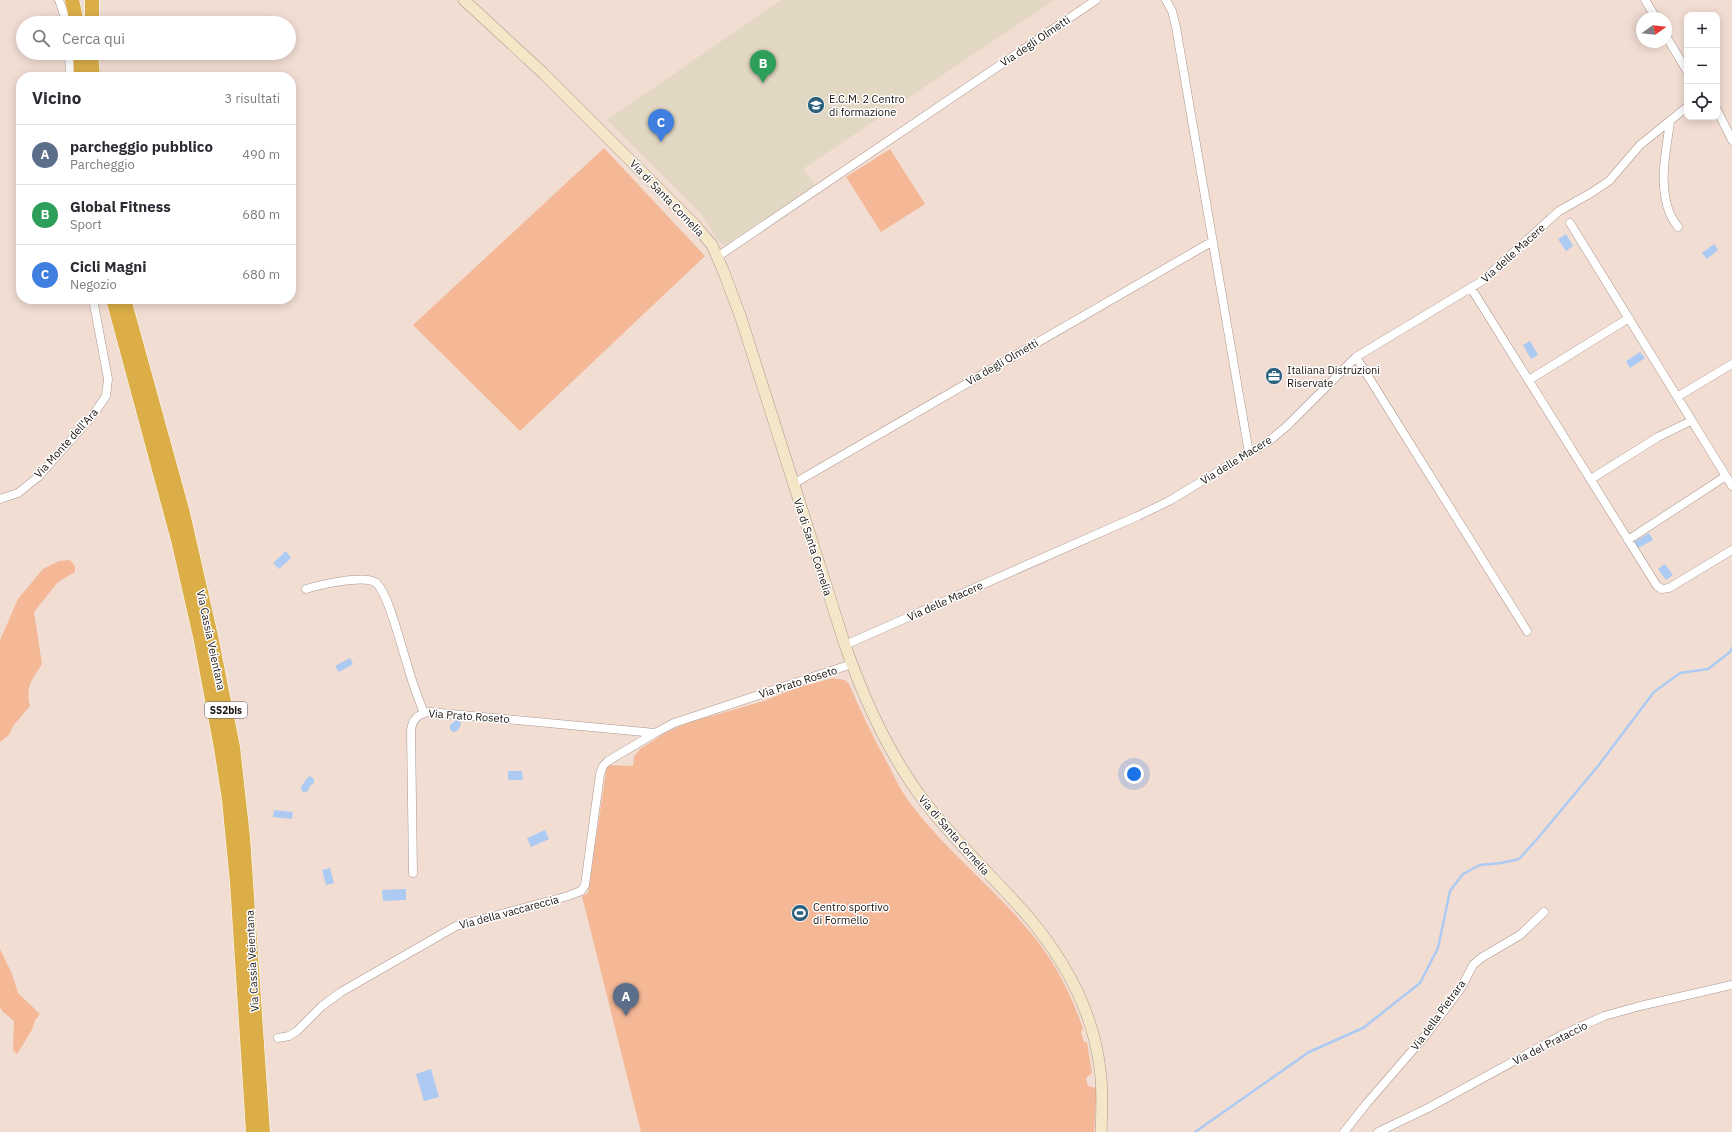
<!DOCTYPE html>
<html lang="it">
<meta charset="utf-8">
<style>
:root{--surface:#fff;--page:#f7f7f7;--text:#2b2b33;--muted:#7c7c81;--line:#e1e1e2;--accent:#0f766e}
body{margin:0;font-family:"IBM Plex Sans",sans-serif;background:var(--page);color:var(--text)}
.controls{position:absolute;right:12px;top:12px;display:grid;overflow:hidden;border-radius:8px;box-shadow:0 2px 10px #0003}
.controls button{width:36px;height:36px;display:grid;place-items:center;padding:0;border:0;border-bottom:1px solid var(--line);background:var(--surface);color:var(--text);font:20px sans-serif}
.compass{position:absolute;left:1636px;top:12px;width:36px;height:36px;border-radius:50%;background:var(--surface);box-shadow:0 2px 10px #0003;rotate:75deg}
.you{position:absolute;left:1134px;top:774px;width:14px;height:14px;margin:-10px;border:3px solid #fff;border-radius:50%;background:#1a73e8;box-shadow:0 0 0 6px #1a73e833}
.badge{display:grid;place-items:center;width:26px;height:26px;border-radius:50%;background:var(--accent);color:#fff;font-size:13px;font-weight:700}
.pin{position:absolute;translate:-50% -33px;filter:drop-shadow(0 1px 2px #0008)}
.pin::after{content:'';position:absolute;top:21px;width:14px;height:12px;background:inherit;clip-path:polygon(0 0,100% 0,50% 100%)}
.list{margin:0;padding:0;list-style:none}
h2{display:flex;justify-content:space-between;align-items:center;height:52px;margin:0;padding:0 16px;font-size:17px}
h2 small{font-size:13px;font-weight:400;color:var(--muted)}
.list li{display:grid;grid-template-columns:26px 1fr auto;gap:12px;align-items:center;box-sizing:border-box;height:60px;padding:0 16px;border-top:1px solid var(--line)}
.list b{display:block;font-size:15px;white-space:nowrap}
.list p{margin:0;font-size:13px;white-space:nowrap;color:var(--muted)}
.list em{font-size:13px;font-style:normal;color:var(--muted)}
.icon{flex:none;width:22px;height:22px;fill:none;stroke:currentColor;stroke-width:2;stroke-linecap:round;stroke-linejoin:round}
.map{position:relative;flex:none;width:1732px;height:1132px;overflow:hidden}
.search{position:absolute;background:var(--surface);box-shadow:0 2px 10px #0003;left:16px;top:16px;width:280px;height:44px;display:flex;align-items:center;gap:10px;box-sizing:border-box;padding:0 14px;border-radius:22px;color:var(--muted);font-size:15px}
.panel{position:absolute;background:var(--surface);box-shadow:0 2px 10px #0003;left:16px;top:72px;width:280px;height:232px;border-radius:16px}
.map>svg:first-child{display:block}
</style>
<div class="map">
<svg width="1732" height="1132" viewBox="0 0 1732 1132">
<rect width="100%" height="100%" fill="#f2ddd3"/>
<path fill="#e1d7c2" d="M781 0H1054L803 169 815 185 725 245 719 242 701 214 607 120Z"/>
<path fill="#f4b897" d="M604 148 705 256 520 431 413 325Z
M890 149 925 204 881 232 846 177Z
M70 560 75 566V572L58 582 34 612 42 664C32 680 25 686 30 706L13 726 9 735 0 742V640L18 599 43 569 59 561Z
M833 678 845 680 849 684C861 712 874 739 889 766 895 778 901 791 910 803 948 854 1000 892 1039 943 1058 969 1073 998 1083 1029L1081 1032 1084 1042H1087L1092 1073 1086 1078 1088 1086 1097 1088 1094 1132H641L582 896 588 893 607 765 633 766 634 757 640 749 665 733 687 723 764 701 793 689Z
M0 949 12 974 18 993 40 1014 35 1020 32 1030 17 1054 13 1050 14 1021 2 1011 0 1007Z"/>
<path fill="#adcaf2" d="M1566 234 1573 246 1566 251 1558 239Z
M1714 244 1718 250 1707 259 1702 253Z
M1530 341 1538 355 1531 359 1523 345Z
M1640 352 1645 358 1630 368 1626 361Z
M1649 533 1653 540 1638 548 1634 542Z
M286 551 291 558 279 569 273 563Z
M1665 564 1673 575 1666 580 1658 569Z
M350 658 353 664 339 672 335 666Z
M456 720 460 721 461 725 457 731 453 732 450 729V725Z
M508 771H522L523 780H508Z
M310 776 314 779V783L310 786 307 792H302L301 787 307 778Z
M274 810 293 812 292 819 273 817Z
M545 830 549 839 531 847 527 838Z
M330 868 334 883 326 885 322 870Z
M406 889V900L383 901 382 890Z
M431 1069 439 1097 424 1101 416 1074Z"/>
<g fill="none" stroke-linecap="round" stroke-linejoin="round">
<path stroke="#adcaf2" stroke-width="2.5" d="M1195 1132 1309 1052 1363 1028 1420 983 1438 948 1450 891 1463 874 1480 865 1501 863 1519 859 1538 838 1598 766 1654 692 1680 673 1708 669 1730 652 1732 648"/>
<defs>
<path id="street" d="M59 0 67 23
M1166 0 1172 11 1176 27 1249 453
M1645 0 1656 18
M1666 36 1687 71
M69 53 70 77
M1717 110 1732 140
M1670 122C1666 151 1658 185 1670 214 1672 218 1675 223 1678 227
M1570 223 1732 486
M717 257 1096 0
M1471 288 1657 586 1662 589 1669 588 1732 550
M1356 357 1527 631
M1529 380 1629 318
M1677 397 1732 364
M1591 479 1658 437 1691 421
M793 484 1206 245 1213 242
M0 499 18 493 38 477 93 415 106 396 108 379 93 299
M1628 540 1726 476
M306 589C319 585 362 575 375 582 388 590 402 650 408 667 412 682 418 698 424 713
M845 645 1138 516 1169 501 1269 441 1287 426 1356 357 1482 281 1559 211 1591 193 1609 181 1640 145 1687 107
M413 873 411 731C412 719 418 714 429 712L655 733
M278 1038 289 1036 297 1031 322 1006 341 992 456 926 568 896 581 891 585 885 600 774 603 766 608 761 655 733 674 723 852 664
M1344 1132 1367 1103 1425 1036 1461 988 1473 965 1481 958 1520 935 1544 912
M1378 1132 1428 1108 1560 1036 1604 1016 1640 1006 1732 985"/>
<path id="secondary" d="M464 0 543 73 694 224 712 245 723 270 741 318 845 645C865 702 891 759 928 806 958 844 993 877 1025 913 1063 957 1093 1010 1100 1069 1103 1089 1102 1111 1101 1132"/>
<path id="highway" d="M72 0 77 23
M92 23V0
M80 53 81 77
M91 53 93 77
M113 299 178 540 201 641 221 748 229 800 237 883 253 1132
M124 299 183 513 211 636 233 747 243 837 263 1132"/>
</defs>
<use href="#street" stroke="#aa978d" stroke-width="9"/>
<use href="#secondary" stroke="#aa978d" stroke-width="12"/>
<use href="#highway" stroke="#fff" stroke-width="15"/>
<use href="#street" stroke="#fff" stroke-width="8"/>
<use href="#secondary" stroke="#f4e7c8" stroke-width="11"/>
<use href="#highway" stroke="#dbae48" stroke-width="14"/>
</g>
<defs>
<symbol id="school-disc" viewBox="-11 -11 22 22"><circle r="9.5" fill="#2b617c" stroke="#fff"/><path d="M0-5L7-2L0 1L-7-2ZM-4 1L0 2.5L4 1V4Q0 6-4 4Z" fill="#fff"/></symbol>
<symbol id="office-disc" viewBox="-11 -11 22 22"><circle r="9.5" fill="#2b617c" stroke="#fff"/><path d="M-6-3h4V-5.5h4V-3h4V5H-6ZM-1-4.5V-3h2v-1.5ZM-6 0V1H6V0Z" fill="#fff"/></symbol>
<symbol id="stadium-disc" viewBox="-11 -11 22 22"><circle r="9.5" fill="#2b617c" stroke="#fff"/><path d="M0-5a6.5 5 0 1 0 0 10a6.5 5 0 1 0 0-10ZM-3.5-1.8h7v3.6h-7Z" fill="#fff"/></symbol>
</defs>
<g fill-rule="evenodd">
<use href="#school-disc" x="806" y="95" width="20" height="20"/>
<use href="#office-disc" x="1264" y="366" width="20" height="20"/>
<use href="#stadium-disc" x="790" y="903" width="20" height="20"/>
</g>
<g text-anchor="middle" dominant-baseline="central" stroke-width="3" stroke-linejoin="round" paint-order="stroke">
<rect fill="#fff" stroke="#5f5a58" stroke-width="1" x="205" y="702" width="42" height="16" rx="3"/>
<g font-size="10" font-weight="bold" fill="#1b1410">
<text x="226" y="710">SS2bis</text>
</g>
<g font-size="11" fill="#1b1410" stroke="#fff">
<text transform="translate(1035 41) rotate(-34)">Via degli Olmetti</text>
<text transform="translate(667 198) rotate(46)">Via di Santa Cornelia</text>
<text transform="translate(1513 253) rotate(-42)">Via delle Macere</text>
<text transform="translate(1002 362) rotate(-30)">Via degli Olmetti</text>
<text transform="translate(66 443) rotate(-48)">Via Monte dell'Ara</text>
<text transform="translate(1236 460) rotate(-32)">Via delle Macere</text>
<text transform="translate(813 547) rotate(72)">Via di Santa Cornelia</text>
<text transform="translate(945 601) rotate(-24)">Via delle Macere</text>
<text transform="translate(211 640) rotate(78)">Via Cassia Veientana</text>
<text transform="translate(798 682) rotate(-18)">Via Prato Roseto</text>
<text transform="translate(469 716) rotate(4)">Via Prato Roseto</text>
<text transform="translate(954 835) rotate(49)">Via di Santa Cornelia</text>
<text transform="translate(509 912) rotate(-15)">Via della vaccareccia</text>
<text transform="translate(252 961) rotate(-93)">Via Cassia Veientana</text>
<text transform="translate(1438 1015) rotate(-54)">Via della Pietrara</text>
<text transform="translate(1550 1043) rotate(-27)">Via del Prataccio</text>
</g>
<g font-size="11" fill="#1b1410" stroke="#fff" text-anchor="start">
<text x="829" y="99">E.C.M. 2 Centro<tspan x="829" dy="13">di formazione</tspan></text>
<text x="1287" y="370">Italiana Distruzioni<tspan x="1287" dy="13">Riservate</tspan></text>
<text x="813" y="907">Centro sportivo<tspan x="813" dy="13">di Formello</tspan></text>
</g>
</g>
</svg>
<div class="controls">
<button>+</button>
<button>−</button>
<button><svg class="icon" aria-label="locate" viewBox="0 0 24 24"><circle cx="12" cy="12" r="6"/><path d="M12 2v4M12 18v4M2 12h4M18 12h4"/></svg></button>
</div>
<svg class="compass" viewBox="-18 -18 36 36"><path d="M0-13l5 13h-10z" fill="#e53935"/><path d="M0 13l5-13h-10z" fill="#7c7c81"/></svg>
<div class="you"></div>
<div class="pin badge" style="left:626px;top:1016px;background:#5c6f8a">A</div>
<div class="pin badge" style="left:763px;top:83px;background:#2e9e5b">B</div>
<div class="pin badge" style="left:661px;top:142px;background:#3f7fe0">C</div>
<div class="search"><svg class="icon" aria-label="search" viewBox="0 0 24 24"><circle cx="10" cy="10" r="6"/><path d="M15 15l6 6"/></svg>Cerca qui</div>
<section class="panel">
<h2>Vicino<small>3 risultati</small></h2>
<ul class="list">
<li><span class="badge" style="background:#5c6f8a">A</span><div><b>parcheggio pubblico</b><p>Parcheggio</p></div><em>490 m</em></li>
<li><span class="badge" style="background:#2e9e5b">B</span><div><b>Global Fitness</b><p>Sport</p></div><em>680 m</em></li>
<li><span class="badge" style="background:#3f7fe0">C</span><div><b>Cicli Magni</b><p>Negozio</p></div><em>680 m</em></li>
</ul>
</section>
</div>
